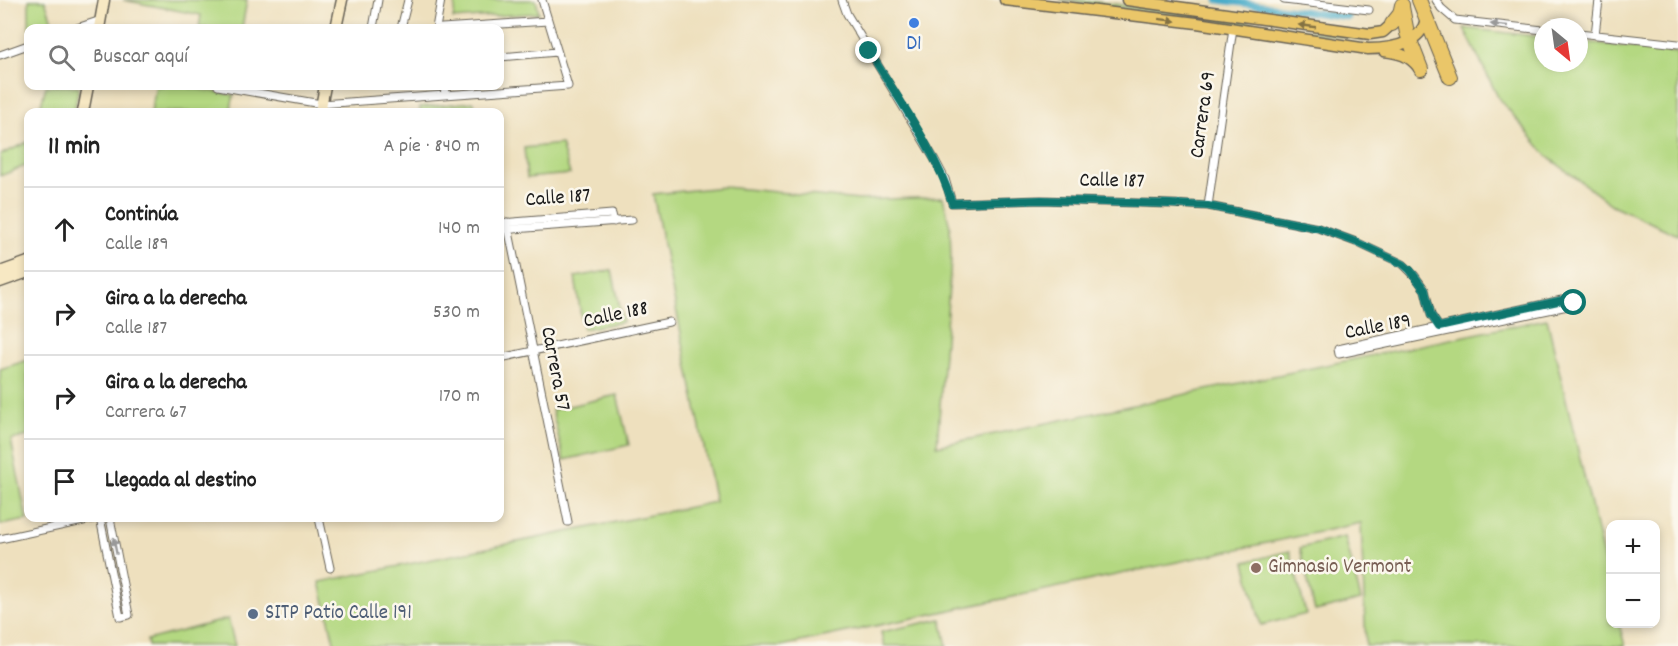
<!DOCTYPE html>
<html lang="es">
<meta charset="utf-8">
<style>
:root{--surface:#fff;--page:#f6f6f6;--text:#222;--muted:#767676;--line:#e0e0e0}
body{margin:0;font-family:Dekko,sans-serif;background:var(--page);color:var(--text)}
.controls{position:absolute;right:18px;bottom:18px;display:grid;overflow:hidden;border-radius:12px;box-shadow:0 3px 9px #0003}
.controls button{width:54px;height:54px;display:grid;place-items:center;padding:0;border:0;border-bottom:2px solid var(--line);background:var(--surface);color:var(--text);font:30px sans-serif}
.compass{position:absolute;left:1534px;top:18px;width:54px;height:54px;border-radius:50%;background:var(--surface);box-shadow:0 3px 9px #0003;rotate:151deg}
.stop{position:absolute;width:18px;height:18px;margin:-14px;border:4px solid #0f766e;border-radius:50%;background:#fff}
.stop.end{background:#0f766e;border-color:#fff;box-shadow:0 2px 6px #0008}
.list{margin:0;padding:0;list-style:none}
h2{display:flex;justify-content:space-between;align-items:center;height:78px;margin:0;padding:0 24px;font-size:26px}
h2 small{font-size:20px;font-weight:400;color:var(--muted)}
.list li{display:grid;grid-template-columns:39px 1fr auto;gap:18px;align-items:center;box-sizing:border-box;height:84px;padding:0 24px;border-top:2px solid var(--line)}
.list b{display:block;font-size:22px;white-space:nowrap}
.list p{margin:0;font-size:20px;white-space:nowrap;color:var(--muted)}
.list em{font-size:20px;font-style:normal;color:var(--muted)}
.icon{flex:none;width:33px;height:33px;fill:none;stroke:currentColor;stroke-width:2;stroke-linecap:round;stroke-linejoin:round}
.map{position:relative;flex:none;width:1678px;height:646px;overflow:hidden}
.search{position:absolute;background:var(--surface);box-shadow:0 3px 9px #0003;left:24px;top:24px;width:480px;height:66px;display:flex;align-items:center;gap:15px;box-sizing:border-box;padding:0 21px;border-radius:12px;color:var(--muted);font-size:22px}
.panel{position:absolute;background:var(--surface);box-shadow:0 3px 9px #0003;left:24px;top:108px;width:480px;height:414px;border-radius:12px}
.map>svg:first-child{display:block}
</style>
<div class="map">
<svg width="1678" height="646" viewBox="0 0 1678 646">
<rect width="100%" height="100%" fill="#fbf7ec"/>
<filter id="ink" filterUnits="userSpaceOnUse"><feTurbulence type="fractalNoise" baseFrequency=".0167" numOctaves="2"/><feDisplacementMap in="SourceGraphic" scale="12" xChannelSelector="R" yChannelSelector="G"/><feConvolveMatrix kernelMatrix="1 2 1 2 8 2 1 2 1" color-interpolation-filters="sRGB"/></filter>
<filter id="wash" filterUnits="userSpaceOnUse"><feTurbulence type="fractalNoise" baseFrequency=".008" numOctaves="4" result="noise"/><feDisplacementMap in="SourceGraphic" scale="24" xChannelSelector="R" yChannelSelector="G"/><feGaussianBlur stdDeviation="1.35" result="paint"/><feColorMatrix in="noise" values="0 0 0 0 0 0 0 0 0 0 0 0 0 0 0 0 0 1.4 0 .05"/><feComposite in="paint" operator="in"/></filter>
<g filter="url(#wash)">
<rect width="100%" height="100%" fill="#eee0be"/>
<path fill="#b4d881" stroke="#687a4e" stroke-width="1.5" d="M29 0H45L54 27 29 28Z
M123 0H247L242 28H199L201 15Z
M456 0H536L539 13 453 19Z
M1059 0H1082L1165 10 1365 38V40Z
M1464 28 1543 37V63H1579V41L1678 53V235L1612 205 1548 157 1498 97Z
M46 86H79L74 112H39Z
M156 86H180L234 95 230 112H151Z
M474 102 475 112H420V107Z
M28 142V165L0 176V155Z
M561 144 570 174 527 178 524 148Z
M724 187 859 200 943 197 950 227 951 260 937 446 1547 319 1610 586V624H1619L1625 646H1366L1361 523 781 646H335L320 582 715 502 653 194Z
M612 270 623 322 583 329 575 277Z
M28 360V436L11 440 27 520 0 525V369Z
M617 395 629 445 564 460 552 410Z
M1345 537 1361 600 1315 611 1300 548Z
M1290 551 1306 614 1261 625 1245 562Z
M228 619 235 646H148L147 640Z
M941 619 947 646H884L881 632Z"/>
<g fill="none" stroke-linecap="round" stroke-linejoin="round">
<path stroke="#4aacc9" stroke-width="7" d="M1218 0 1348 17"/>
</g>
</g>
<g filter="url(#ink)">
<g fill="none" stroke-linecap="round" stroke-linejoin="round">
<defs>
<path id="street" d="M842 0 847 14 935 160 945 179 952 203 1041 200 1171 204 1208 206 1318 228 1356 242 1403 264 1415 276 1425 290 1431 315 1439 327
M1284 0 1369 10
M1436 0 1441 8 1455 20 1543 30
M77 28 101 20
M373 28 378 0
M401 28 408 0
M436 28 441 0
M442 28 548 21
M1579 33 1678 44
M1595 35 1599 0
M0 55 28 45
M500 57 557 52
M218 86 321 104 568 86 542 0
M444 86 445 95
M1208 206 1233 28
M507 222 568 522
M500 223 612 214 614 222
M500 230 632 220
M1571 298 1574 301 1573 305 1558 308 1339 354 1338 349Z
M500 358 669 322
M100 518 120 617 129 615 110 518
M319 518 330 568
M0 539 97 518"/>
<path id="secondary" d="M99 28 104 0
M336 28 342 0
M83 112 88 86
M320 112 325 86
M0 272 28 262
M0 282 28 272"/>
<path id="primary" d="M1005 0 1197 23 1368 49C1391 49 1421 44 1426 19
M1127 0 1370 34 1383 32 1392 24
M1384 51C1399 53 1409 55 1419 68"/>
<path id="highway" d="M1419 0 1450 77
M1402 7 1407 33 1421 69
M1392 24 1400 14 1402 5"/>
</defs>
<use href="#street" stroke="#666155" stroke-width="9"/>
<use href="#secondary" stroke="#666155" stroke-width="13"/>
<use href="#primary" stroke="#666155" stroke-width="13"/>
<use href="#highway" stroke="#666155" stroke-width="16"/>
<use href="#street" stroke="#fff" stroke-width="7"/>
<use href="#secondary" stroke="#f7e8c3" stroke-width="10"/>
<use href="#primary" stroke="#eac669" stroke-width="10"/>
<use href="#highway" stroke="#eac669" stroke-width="14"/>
</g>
<defs><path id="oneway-solid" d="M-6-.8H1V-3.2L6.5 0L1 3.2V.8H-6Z" transform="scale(1.5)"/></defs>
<g fill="#837142">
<use href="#oneway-solid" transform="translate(1167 20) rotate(7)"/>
<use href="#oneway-solid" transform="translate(1307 26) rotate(-172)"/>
</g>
<g fill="#999">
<use href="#oneway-solid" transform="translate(1499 25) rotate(-174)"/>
<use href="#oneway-solid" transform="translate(115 546) rotate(-101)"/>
</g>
</g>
<g fill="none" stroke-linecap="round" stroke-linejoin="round" filter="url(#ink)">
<path stroke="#0f766e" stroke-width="8" d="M869 51C897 97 937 152 952 203L1041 200 1170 204 1208 206 1318 228 1356 242 1403 264 1410 270 1425 290 1431 315 1439 327 1572 298 1574 303"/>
</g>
<circle fill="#3f7fe0" stroke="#fbf7ec" stroke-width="2" cx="914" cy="23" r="6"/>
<circle fill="#8d6e63" stroke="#fbf7ec" stroke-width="2" cx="1256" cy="568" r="6"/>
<circle fill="#5c6f8a" stroke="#fbf7ec" stroke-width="2" cx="253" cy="614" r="6"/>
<g text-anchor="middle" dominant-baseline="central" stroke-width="5" stroke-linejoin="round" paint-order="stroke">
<g font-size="21" fill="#366cbe" stroke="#fbf7ec">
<text x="914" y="45">D1</text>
</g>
<g font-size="21" fill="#1c1c1c" stroke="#fbf7ec">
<text transform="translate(1204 115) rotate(-82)">Carrera 69</text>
<text transform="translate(1112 182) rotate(1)">Calle 187</text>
<text transform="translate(558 199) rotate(-4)">Calle 187</text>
<text transform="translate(616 316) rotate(-12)">Calle 188</text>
<text transform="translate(1378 328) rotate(-11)">Calle 189</text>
<text transform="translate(554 369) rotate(79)">Carrera 57</text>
</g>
<g font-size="21" fill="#785e54" stroke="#fbf7ec" text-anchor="start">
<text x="1268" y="568">Gimnasio Vermont</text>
</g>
<g font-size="21" fill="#4e5e75" stroke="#fbf7ec" text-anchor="start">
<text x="265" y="614">SITP Patio Calle 191</text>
</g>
</g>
</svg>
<div class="controls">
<button>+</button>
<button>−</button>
</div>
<svg class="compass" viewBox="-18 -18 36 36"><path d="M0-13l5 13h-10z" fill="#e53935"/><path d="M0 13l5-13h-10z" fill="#767676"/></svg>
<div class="stop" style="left:1574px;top:303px"></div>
<div class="stop end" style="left:869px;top:51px"></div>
<div class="search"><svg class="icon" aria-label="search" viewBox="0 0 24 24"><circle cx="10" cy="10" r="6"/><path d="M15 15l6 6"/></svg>Buscar aquí</div>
<section class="panel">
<h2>11 min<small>A pie · 840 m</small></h2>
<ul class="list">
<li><svg class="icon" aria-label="ahead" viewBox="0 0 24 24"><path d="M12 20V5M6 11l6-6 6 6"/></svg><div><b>Continúa</b><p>Calle 189</p></div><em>140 m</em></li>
<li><svg class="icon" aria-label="right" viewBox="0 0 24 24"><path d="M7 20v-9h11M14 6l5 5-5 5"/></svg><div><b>Gira a la derecha</b><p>Calle 187</p></div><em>530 m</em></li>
<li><svg class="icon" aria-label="right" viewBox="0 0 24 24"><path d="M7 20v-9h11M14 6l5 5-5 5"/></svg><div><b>Gira a la derecha</b><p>Carrera 67</p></div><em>170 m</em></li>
<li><svg class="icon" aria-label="arrive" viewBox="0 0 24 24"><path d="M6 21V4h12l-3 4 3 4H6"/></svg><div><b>Llegada al destino</b></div></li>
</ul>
</section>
</div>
